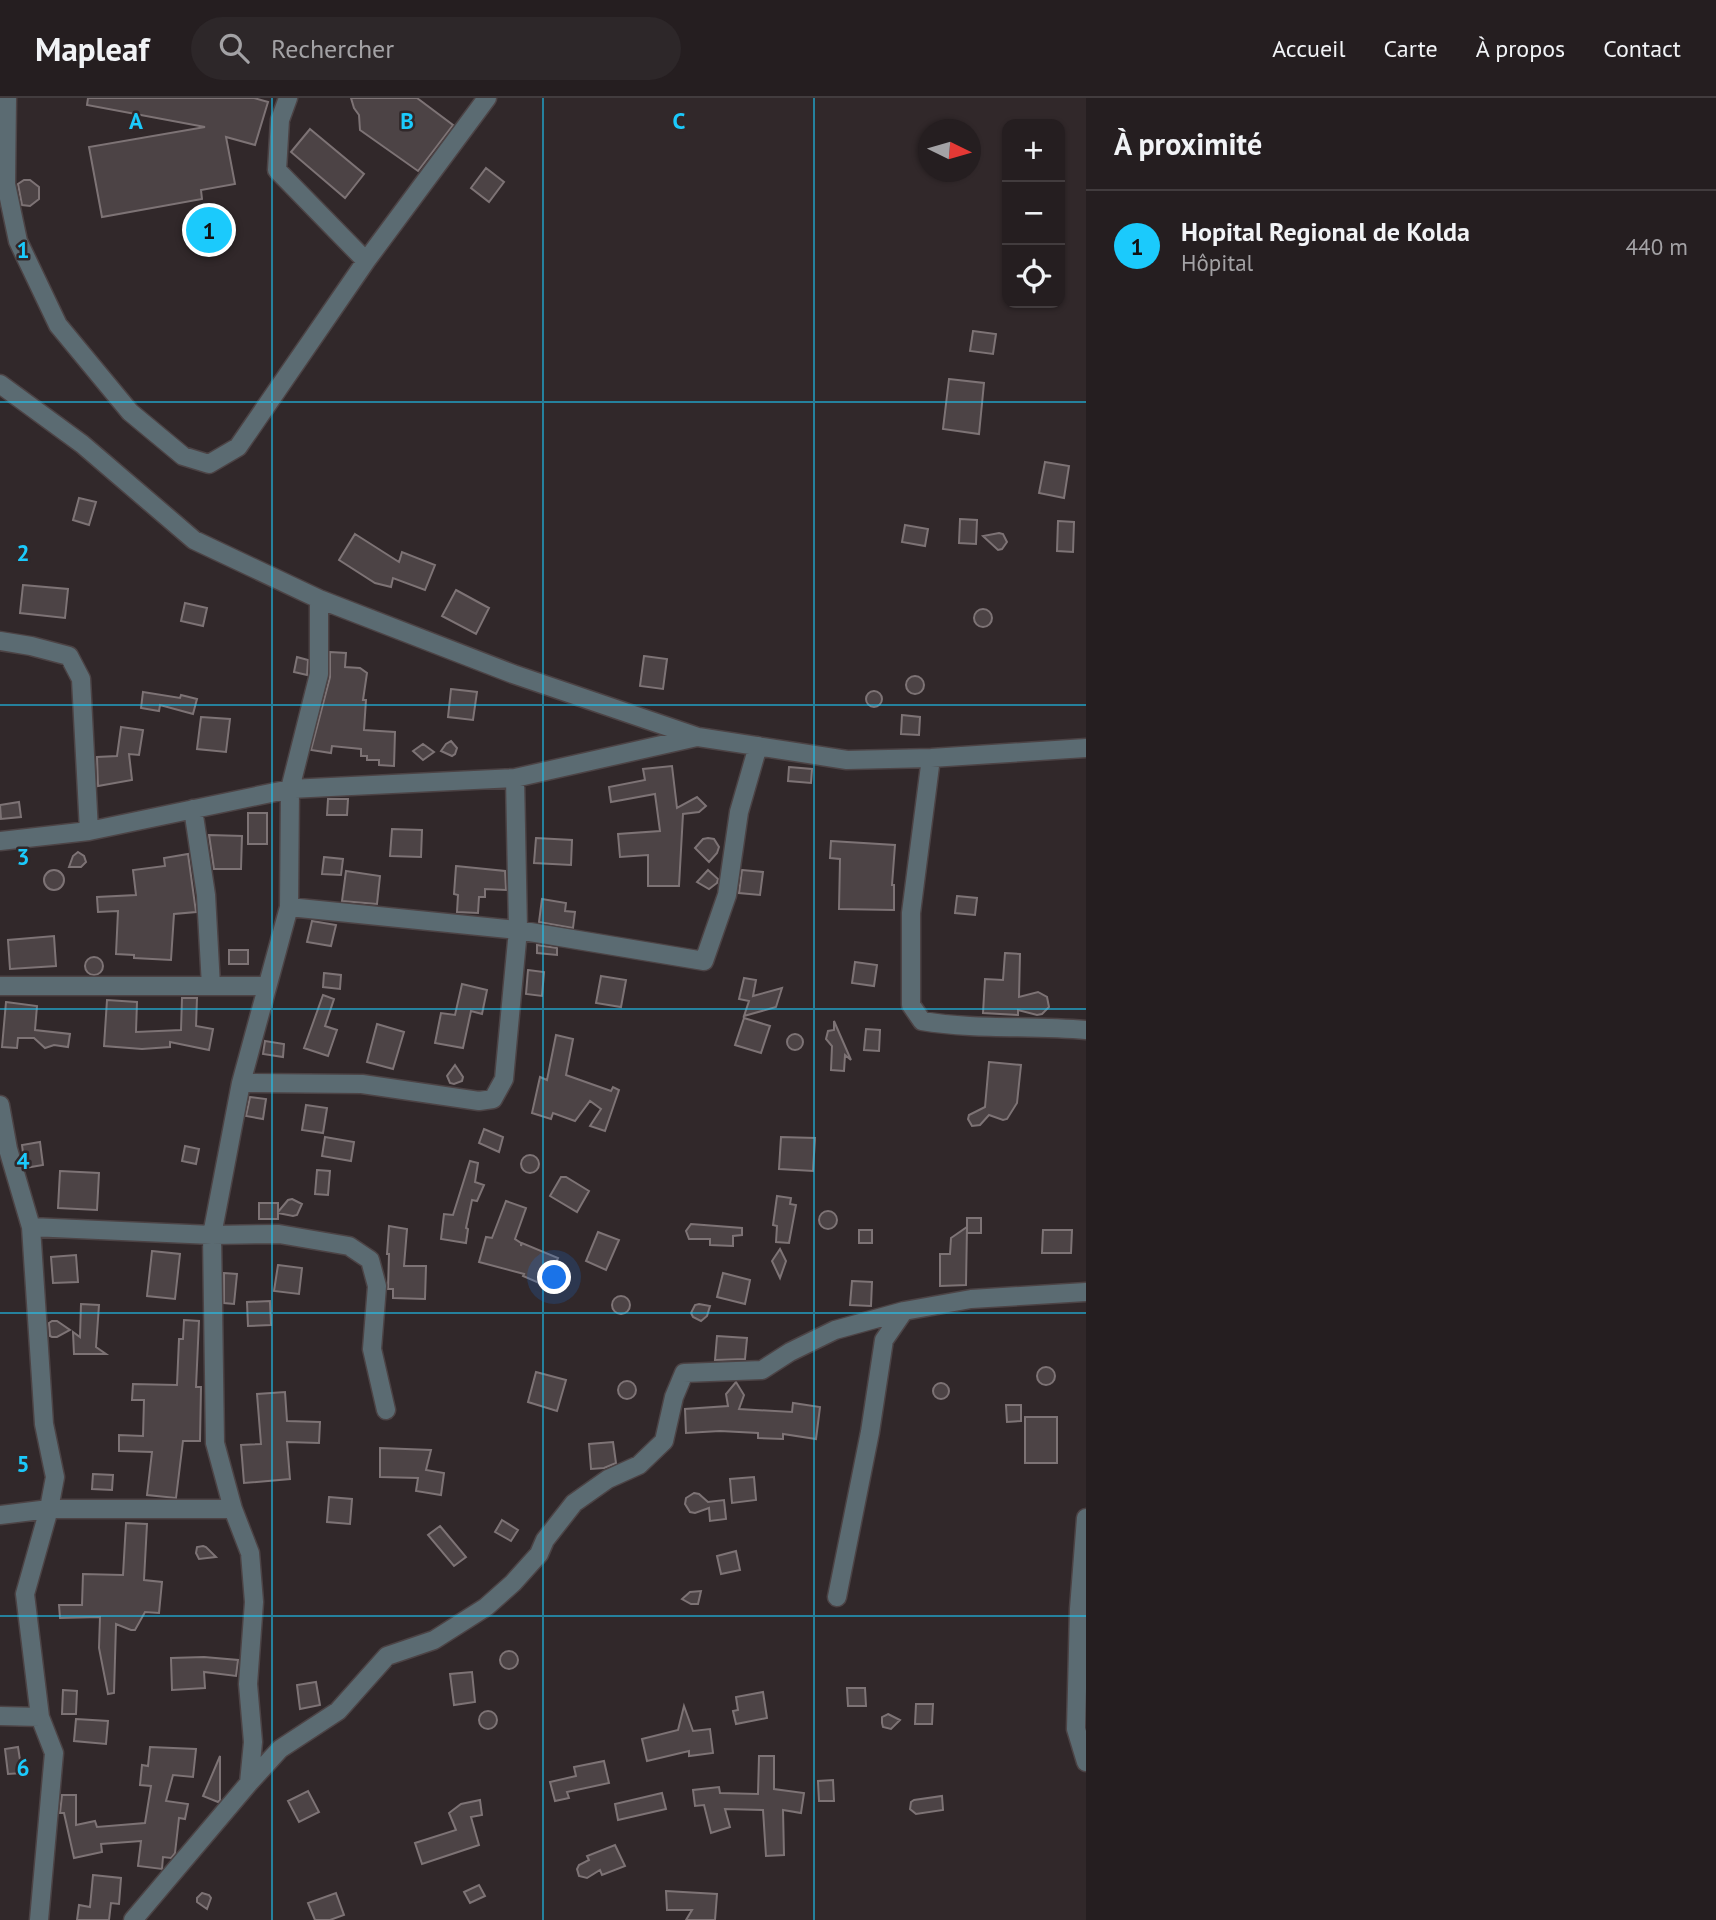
<!DOCTYPE html>
<html lang="fr">
<meta charset="utf-8">
<style>
:root{--surface:#251e20;--page:#2d2729;--text:#f1f3f6;--muted:#a3a2a5;--line:#423c3e;--accent:#1bcafc}
body{margin:0;font-family:"PT Sans",sans-serif;background:var(--page);color:var(--text)}
.controls{position:absolute;right:21px;top:21px;display:grid;overflow:hidden;border-radius:14px;box-shadow:0 2px 5px #0004}
.controls button{width:63px;height:63px;display:grid;place-items:center;padding:0;border:0;border-bottom:2px solid var(--line);background:var(--surface);color:var(--text);font:35px sans-serif}
.compass{position:absolute;left:918px;top:21px;width:63px;height:63px;border-radius:50%;background:var(--surface);box-shadow:0 2px 5px #0004;rotate:95deg}
.you{position:absolute;left:555px;top:1180px;width:24px;height:24px;margin:-18px;border:5px solid #fff;border-radius:50%;background:#1a73e8;box-shadow:0 0 0 10px #1a73e833}
.badge{display:grid;place-items:center;width:46px;height:46px;border-radius:50%;background:var(--accent);color:#111;font-size:23px;font-weight:700}
.pin{position:absolute;translate:-50% -50%;border:4px solid #fff;box-shadow:0 2px 7px #0006}
.list{margin:0;padding:0;list-style:none}
h2{display:flex;justify-content:space-between;align-items:center;height:91px;margin:0;padding:0 28px;font-size:30px}
h2 small{font-size:23px;font-weight:400;color:var(--muted)}
.list li{display:grid;grid-template-columns:46px 1fr auto;gap:21px;align-items:center;box-sizing:border-box;height:112px;padding:0 28px;border-top:2px solid var(--line)}
.list b{display:block;font-size:26px;white-space:nowrap}
.list p{margin:0;font-size:23px;white-space:nowrap;color:var(--muted)}
.list em{font-size:23px;font-style:normal;color:var(--muted)}
.icon{flex:none;width:38px;height:38px;fill:none;stroke:currentColor;stroke-width:2;stroke-linecap:round;stroke-linejoin:round}
.map{position:relative;flex:none;width:1086px;height:1822px;overflow:hidden}
header{display:flex;align-items:center;gap:42px;box-sizing:border-box;height:98px;padding:0 35px;background:var(--surface);border-bottom:2px solid var(--line)}
header strong{font-size:33px}
nav{display:flex;gap:38px;margin-inline-start:auto;font-size:24px}
.search{width:490px;height:63px;background:var(--page);display:flex;align-items:center;gap:18px;box-sizing:border-box;padding:0 24px;border-radius:38px;color:var(--muted);font-size:26px}
main{display:flex}
aside{flex:1;background:var(--surface)}
.map>svg:first-child{display:block}
</style>
<header>
<strong>Mapleaf</strong>
<div class="search"><svg class="icon" aria-label="search" viewBox="0 0 24 24"><circle cx="10" cy="10" r="6"/><path d="M15 15l6 6"/></svg>Rechercher</div>
<nav><a>Accueil</a><a>Carte</a><a>À propos</a><a>Contact</a></nav>
</header>
<main>
<div class="map">
<svg width="1086" height="1822" viewBox="0 0 1086 1822">
<rect width="100%" height="100%" fill="#31282a"/>
<path fill="#4c4345" stroke="#7d7375" stroke-width="2" d="M88 0H254L268 4 255 47 226 39 235 86 201 92 202 101 102 119 89 49 205 29 87 7Z
M351 0H417L453 27 418 73 360 32 359 17 354 10Z
M310 31 364 76 345 100 291 54Z
M486 70 504 84 489 104 471 90Z
M24 82H30L39 89V101L30 108 22 107 18 86Z
M973 233 996 236 993 256 970 253Z
M949 281 984 285 979 336 943 331Z
M1045 364 1069 368 1064 400 1039 395Z
M79 400 96 404 89 427 73 422Z
M960 421 977 422 976 446 959 445Z
M1058 423 1074 424 1073 454 1057 453Z
M905 427 928 431 925 448 902 444Z
M999 435 1003 436 1007 444 1002 451 998 452 983 438Z
M355 436 399 464 402 454 435 467 425 492 393 480 391 489 375 485 339 462Z
M23 487 68 491 65 520 20 515Z
M456 492 489 510 476 536 442 518Z
M185 505 207 510 203 528 181 523Z
M974 520a9 9 0 1 1 18 0a9 9 0 1 1-18 0Z
M330 554 346 555 345 569 360 570 367 575 363 602H366L364 632 395 634 394 668 379 667V662H367V658H361V651L332 648 331 655 311 652 330 579Z
M644 558 667 561 663 591 640 588Z
M297 559 308 562 307 577 294 574Z
M906 587a9 9 0 1 1 18 0a9 9 0 1 1-18 0Z
M451 591 477 594 473 622 448 619Z
M866 601a8 8 0 1 1 16 0a8 8 0 1 1-16 0Z
M143 594 180 600 181 597 197 601 193 616 160 607 159 613 141 610Z
M902 617 920 619 919 637 901 636Z
M201 619 230 621 226 654 197 651Z
M121 629 143 632 139 657 129 656 132 682 98 688 97 659 117 658Z
M451 643 457 650 455 656 452 658 441 653 446 646Z
M423 646 434 654 423 662 413 653Z
M672 668 677 710 697 699 706 708 699 714 683 716 679 788H648V757L620 759 618 736 660 733 655 696 611 704 609 689 645 682 643 671Z
M789 669 812 671 811 685 788 683Z
M328 701H348L347 717H327Z
M19 704 21 719 1 721 0 707Z
M248 715H267V746H248Z
M392 731 422 732 421 759 390 758Z
M209 737 242 738 241 771H214Z
M536 740 572 742 571 767 534 765Z
M708 740 714 741 719 749 717 755 709 764 695 750 703 741Z
M831 743 895 747 892 787H894V812L839 811 840 761 830 760Z
M78 754 84 758 86 764 81 769H69L73 758Z
M188 756 196 814 174 816 171 862 134 860V857L116 856 118 813 98 814 97 799 136 797 133 772 165 768 164 760Z
M324 759 343 761 341 777 322 776Z
M456 768 505 773 506 792 485 791V799H479L478 815 457 814 458 797 454 796Z
M708 772 718 781 717 785 709 791 697 784Z
M742 772 763 774 760 797 739 795Z
M44 782a10 10 0 1 1 20 0a10 10 0 1 1-20 0Z
M346 773 380 778 377 806 342 803Z
M957 798 977 800 975 817 955 815Z
M542 801 566 805 565 813 575 814 573 830 539 824Z
M312 823 336 827 331 848 307 844Z
M54 838 56 868 10 871 8 842Z
M537 847 557 850V857L537 855Z
M229 852H248V866H229Z
M1005 855 1020 856 1019 899 1038 894 1047 899 1049 909 1042 916 1037 917 1018 912V917L983 915 985 881 1003 882Z
M85 868a9 9 0 1 1 18 0a9 9 0 1 1-18 0Z
M855 864 877 867 874 888 852 885Z
M528 872 544 874 542 898 526 896Z
M324 875 341 877 340 891 323 889Z
M601 878 626 882 621 909 596 905Z
M744 880 756 882 753 898 782 890 776 909 744 918 749 903 739 901Z
M462 886 487 892 482 916 471 913 463 950 435 945 441 915 455 917Z
M323 897 334 901 325 928 337 932 328 958 304 950Z
M182 900H197L196 928 213 931 209 952 170 944V949L142 951 104 948 107 902 137 904 136 934 181 932Z
M6 904 37 908 35 932 70 936 68 949 54 947 45 950 34 940H18L17 950 2 949Z
M744 920 770 928 761 955 735 947Z
M834 923 851 962 845 957 844 973 831 972 832 948 826 941 828 933 834 932Z
M377 926 404 934 393 971 367 964Z
M866 931 880 932 879 953 864 952Z
M787 944a8 8 0 1 1 16 0a8 8 0 1 1-16 0Z
M556 937 573 941 566 977 611 993 613 989 619 992 605 1033 590 1028 601 1011 590 1003 575 1023 553 1015 551 1021 532 1015 540 979 547 982Z
M265 943 284 946 283 959 263 956Z
M989 964 1021 967 1017 1005 1007 1021 1003 1022 989 1017 980 1027 972 1028 968 1021 969 1017 985 1009Z
M455 967 463 979 462 983 454 986 450 985 447 978Z
M250 999 266 1001 263 1021 246 1018Z
M306 1007 327 1010 323 1035 302 1032Z
M484 1031 503 1039 499 1054 479 1045Z
M325 1039 354 1044 351 1063 322 1058Z
M781 1039 815 1040 813 1073 779 1071Z
M40 1044 43 1067 25 1070 22 1047Z
M185 1048 199 1051 196 1066 182 1063Z
M521 1066a9 9 0 1 1 18 0a9 9 0 1 1-18 0Z
M470 1063 478 1065 475 1084 484 1087 477 1103 472 1102 466 1130 468 1131 466 1145 441 1141 444 1116 453 1117Z
M317 1072 330 1073 328 1097 315 1096Z
M60 1073 99 1075 97 1112 58 1110Z
M561 1079H566L589 1093 577 1114 550 1098Z
M777 1098 791 1100 790 1106 796 1107 789 1145 776 1144 777 1128 773 1127Z
M292 1101 302 1106 297 1117 293 1118 278 1115V1121H259V1105H278V1114L288 1102Z
M506 1103 526 1110 515 1141 521 1145V1148L522 1145 558 1160 546 1188 523 1178 524 1176 479 1164 486 1139 492 1140Z
M819 1122a9 9 0 1 1 18 0a9 9 0 1 1-18 0Z
M967 1120H981V1135H967Z
M691 1126 742 1130V1137L733 1138V1148L710 1147V1141H689L686 1133Z
M389 1128 407 1131 404 1168H426L425 1201 393 1200V1191H388L389 1156H387Z
M967 1129 966 1187 940 1188V1156H950L951 1140Z
M859 1132H872V1145H859Z
M1043 1132H1072L1071 1155H1042Z
M598 1134 619 1142 606 1172 586 1163Z
M780 1151 786 1163 780 1180 772 1163Z
M152 1153 180 1156 175 1201 147 1198Z
M76 1157 78 1184 53 1185 51 1159Z
M278 1167 302 1170 299 1196 274 1193Z
M224 1175 237 1176 234 1206 224 1205Z
M723 1175 750 1182 745 1206 717 1199Z
M852 1183 872 1184 871 1208 850 1207Z
M612 1207a9 9 0 1 1 18 0a9 9 0 1 1-18 0Z
M270 1203 271 1227 248 1228 247 1204Z
M81 1206 99 1207 96 1249 106 1256H74L73 1234 80 1239Z
M699 1206 710 1208 707 1218 701 1223 693 1219 691 1215 695 1207Z
M184 1222 199 1223 196 1289H201L200 1343H183L176 1400 147 1397 152 1354 119 1353V1337L143 1338 144 1302H132L133 1286 177 1287 179 1241H183Z
M52 1223H57L70 1232 57 1239H52L50 1238 49 1225Z
M717 1238 747 1240 745 1261 715 1262Z
M1037 1278a9 9 0 1 1 18 0a9 9 0 1 1-18 0Z
M536 1274 566 1282 557 1313 528 1304Z
M618 1292a9 9 0 1 1 18 0a9 9 0 1 1-18 0Z
M736 1284 744 1297 739 1311 792 1314 793 1305 820 1309 816 1341 783 1336V1341L758 1340V1335L720 1333 686 1335 685 1311 728 1308 726 1296Z
M933 1293a8 8 0 1 1 16 0a8 8 0 1 1-16 0Z
M285 1294 287 1323 320 1324 319 1345 287 1344 290 1381 244 1385 241 1347 261 1346 257 1296Z
M1006 1307H1021V1323L1007 1324Z
M1025 1319H1057V1365H1025Z
M613 1344 616 1365 604 1370 591 1371 589 1346Z
M380 1350 431 1352 426 1372 444 1375 441 1397 416 1393 418 1380 380 1379Z
M93 1376 113 1377 112 1392 92 1391Z
M754 1379 756 1402 732 1405 730 1381Z
M694 1395 699 1396 708 1404 724 1402 726 1421 710 1423 709 1410 695 1415 690 1414 685 1406 686 1400Z
M329 1399 352 1401 350 1426 327 1424Z
M502 1422 518 1432 511 1443 495 1434Z
M126 1425 147 1426 144 1482 162 1484 159 1515 145 1514 135 1532H131L116 1526 114 1595 108 1596 99 1550 100 1519 60 1520 59 1507H82L83 1476 123 1477Z
M440 1428 466 1459 454 1468 428 1437Z
M203 1448 206 1449 216 1459 199 1461 196 1455 197 1449Z
M736 1453 740 1472 721 1476 717 1458Z
M701 1493 698 1506H691L682 1501 690 1494Z
M500 1562a9 9 0 1 1 18 0a9 9 0 1 1-18 0Z
M204 1559 238 1562 236 1578 204 1574 205 1590 172 1592 171 1560Z
M472 1574 475 1604 454 1607 450 1576Z
M316 1584 320 1607 300 1611 297 1587Z
M847 1590H865L866 1608H848Z
M63 1592 77 1593 76 1616H62Z
M763 1594 767 1620 736 1626 733 1613 738 1612 736 1599Z
M916 1606H933L932 1626H915Z
M684 1608 693 1633 710 1631 713 1655 689 1658V1653L647 1663 642 1641 678 1632Z
M479 1622a9 9 0 1 1 18 0a9 9 0 1 1-18 0Z
M888 1616 900 1622 891 1631 883 1629 882 1625V1619Z
M76 1621 108 1623 106 1646 74 1643Z
M18 1649 22 1675 8 1676 5 1651Z
M150 1649 196 1651 193 1679 173 1677 166 1703 188 1706 185 1721 179 1720 175 1755 171 1760 163 1759 162 1771 138 1768 141 1743 101 1746 102 1754 74 1760 64 1715H60L62 1697H76V1727L95 1723 97 1729 145 1725 151 1688 140 1687 142 1667 148 1668Z
M220 1658V1702L218 1704 203 1698Z
M759 1658H774V1691L804 1695 801 1715 783 1712 784 1757 766 1758 763 1712 725 1711 730 1729 711 1735 704 1707 695 1708 693 1692 719 1689 720 1695 758 1696Z
M604 1663 609 1685 567 1694 569 1700 555 1703 550 1684 576 1678 574 1669Z
M833 1682 834 1703H819L818 1683Z
M308 1693 319 1714 299 1724 288 1703Z
M662 1695 666 1711 618 1722 615 1706Z
M942 1698 943 1712 916 1716 910 1711 911 1704 914 1702Z
M480 1702 482 1717 471 1719 479 1747 422 1766 415 1745 456 1732 449 1715 461 1706Z
M615 1747 625 1768 602 1777 600 1772 587 1780 579 1778 577 1771 579 1767 589 1762 587 1758Z
M93 1777 121 1780 119 1806 111 1805 109 1822H77L79 1807 90 1809Z
M479 1787 485 1798 470 1805 464 1794Z
M666 1793 717 1796 715 1822H686L692 1812H667Z
M202 1795 209 1797 211 1800 207 1811 197 1804V1800Z
M336 1795 344 1817 330 1822H315L308 1805Z"/>
<g fill="none" stroke-linecap="round" stroke-linejoin="round">
<defs>
<path id="minor" d="M7 0 6 86 18 143 58 227 130 314 183 358 209 366 238 349 366 163 487 0
M288 0 280 22 277 72 366 163
M0 286 82 346 194 442 319 501 513 576 698 639 847 662 931 660 1086 650
M0 543 31 548 69 558 81 581 89 733
M931 660 911 815V907L922 923C976 932 1032 927 1086 932
M193 711 206 797 211 888
M0 743 89 733 290 691 515 680 697 639
M289 809 518 832 704 863 727 797 739 714 758 648
M0 888H267
M241 985 362 986 479 1003 493 1001 504 981 518 832 515 680
M0 1007 8 1051 31 1129 44 1326 55 1379 49 1411 25 1496 40 1619 54 1655 39 1822
M31 1129 212 1137 279 1136 349 1148 370 1162 377 1188 372 1251 386 1312
M0 1417 49 1411H233
M1086 1420 1079 1511 1076 1631 1086 1664
M837 1499 870 1334 884 1242 904 1213
M0 1618 40 1619
M249 1685 253 1644 248 1586 254 1504 250 1455 233 1411 215 1345 212 1137 241 985 289 809 290 691 319 576V501
M133 1822 249 1685 280 1651 338 1613 387 1558 434 1542 486 1509 513 1485 539 1456 545 1442 574 1405 608 1381 639 1367 664 1343 674 1299 684 1275 762 1272 790 1254 835 1232 904 1213 971 1201 1086 1194"/>
</defs>
<use href="#minor" stroke="#4c4345" stroke-width="21"/>
<use href="#minor" stroke="#5b6b72" stroke-width="18"/>
</g>
<path fill="none" stroke="#1bcafc" stroke-width="2" stroke-opacity="0.55" d="M272 0V1822M543 0V1822M814 0V1822M0 304H1086M0 607H1086M0 911H1086M0 1215H1086M0 1518H1086"/>
<g font-size="23" text-anchor="middle" font-weight="bold" fill="#1bcafc" stroke="#31282a" stroke-width="5" stroke-linejoin="round" paint-order="stroke">
<text x="136" y="31">A</text>
<text x="407" y="31">B</text>
<text x="679" y="31">C</text>
<text x="23" y="160">1</text>
<text x="23" y="463">2</text>
<text x="23" y="767">3</text>
<text x="23" y="1071">4</text>
<text x="23" y="1374">5</text>
<text x="23" y="1678">6</text>
</g>
</svg>
<div class="controls">
<button>+</button>
<button>−</button>
<button><svg class="icon" aria-label="locate" viewBox="0 0 24 24"><circle cx="12" cy="12" r="6"/><path d="M12 2v4M12 18v4M2 12h4M18 12h4"/></svg></button>
</div>
<svg class="compass" viewBox="-18 -18 36 36"><path d="M0-13l5 13h-10z" fill="#e53935"/><path d="M0 13l5-13h-10z" fill="#a3a2a5"/></svg>
<div class="you"></div>
<div class="pin badge" style="left:209px;top:132px">1</div>
</div>
<aside>
<h2>À proximité<small></small></h2>
<ul class="list">
<li><span class="badge">1</span><div><b>Hopital Regional de Kolda</b><p>Hôpital</p></div><em>440 m</em></li>
</ul>
</aside>
</main>
